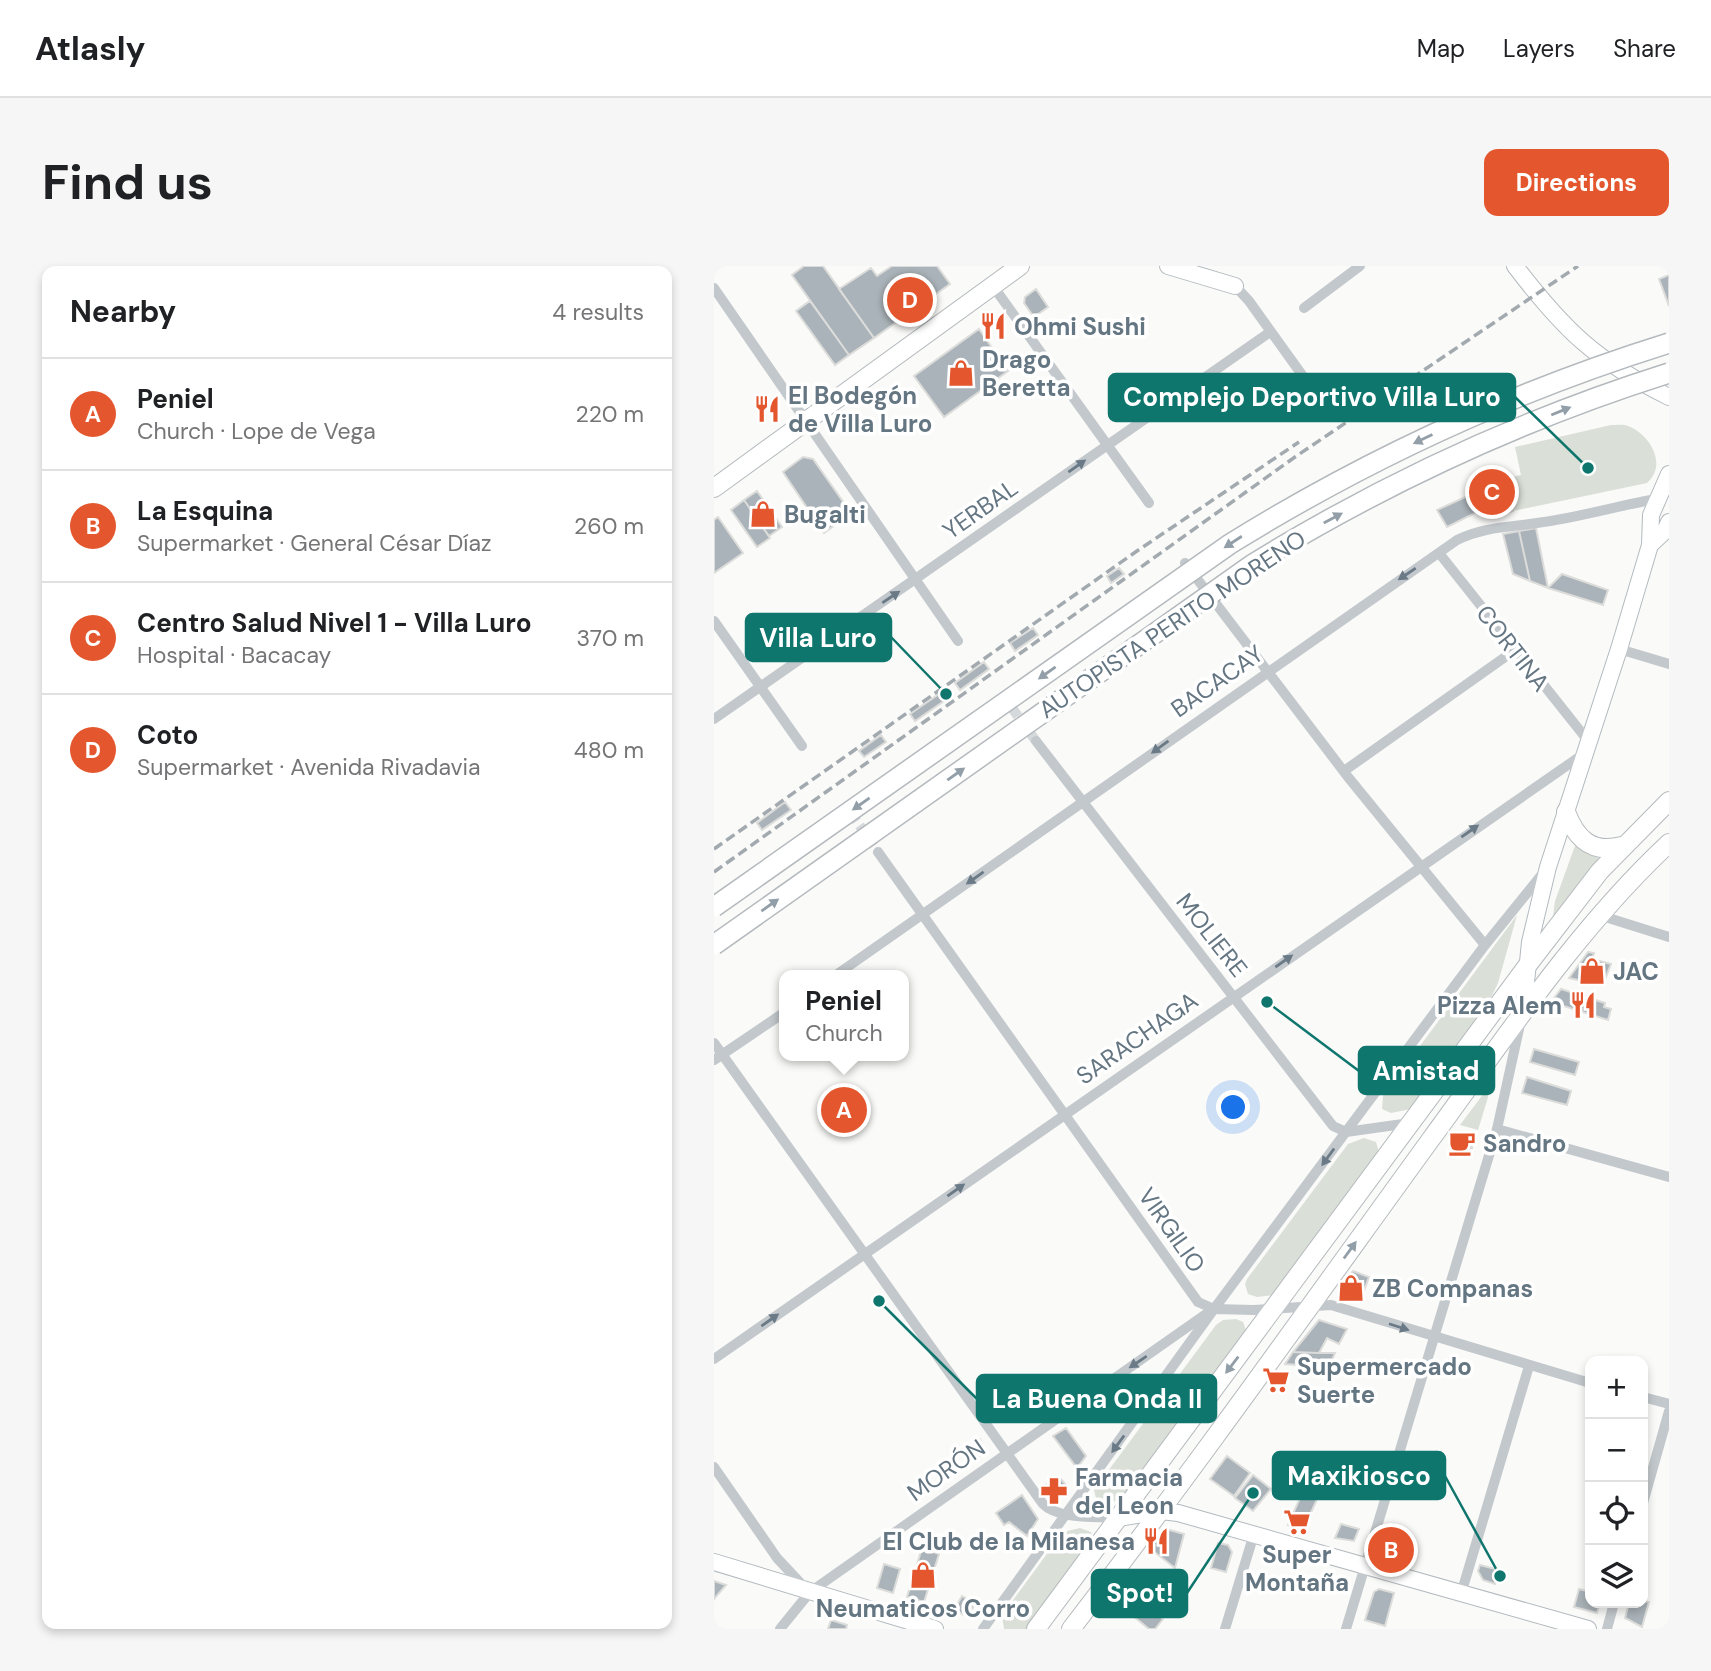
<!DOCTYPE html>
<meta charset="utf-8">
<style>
:root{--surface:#fff;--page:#f6f6f6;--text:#202124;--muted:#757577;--line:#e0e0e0;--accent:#e4572e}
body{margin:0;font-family:"DM Sans",sans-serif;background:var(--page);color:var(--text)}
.controls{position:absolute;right:21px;bottom:21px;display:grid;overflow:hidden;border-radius:14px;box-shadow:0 4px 10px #0003}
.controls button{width:63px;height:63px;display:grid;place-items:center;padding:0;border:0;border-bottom:2px solid var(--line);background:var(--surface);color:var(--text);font:35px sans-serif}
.you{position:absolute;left:520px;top:842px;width:24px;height:24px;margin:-18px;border:5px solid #fff;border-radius:50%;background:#1a73e8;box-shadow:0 0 0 10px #1a73e833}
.badge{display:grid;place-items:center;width:46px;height:46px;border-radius:50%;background:var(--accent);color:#fff;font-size:23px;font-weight:700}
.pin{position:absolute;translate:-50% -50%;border:4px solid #fff;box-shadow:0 2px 7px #0006}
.popup{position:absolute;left:65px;top:704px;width:130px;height:91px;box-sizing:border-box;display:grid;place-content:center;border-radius:14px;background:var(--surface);filter:drop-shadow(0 2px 5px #0005);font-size:23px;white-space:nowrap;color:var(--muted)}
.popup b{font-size:26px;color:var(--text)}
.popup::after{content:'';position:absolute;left:50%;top:100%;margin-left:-14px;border:14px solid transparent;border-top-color:var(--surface)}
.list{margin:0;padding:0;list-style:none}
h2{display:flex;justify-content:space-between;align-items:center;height:91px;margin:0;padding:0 28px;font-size:30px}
h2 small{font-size:23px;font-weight:400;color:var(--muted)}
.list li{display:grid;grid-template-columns:46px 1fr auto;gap:21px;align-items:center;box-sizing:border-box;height:112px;padding:0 28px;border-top:2px solid var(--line)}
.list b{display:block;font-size:26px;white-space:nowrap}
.list p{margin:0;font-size:23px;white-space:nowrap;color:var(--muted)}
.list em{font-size:23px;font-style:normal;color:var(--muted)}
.icon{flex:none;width:38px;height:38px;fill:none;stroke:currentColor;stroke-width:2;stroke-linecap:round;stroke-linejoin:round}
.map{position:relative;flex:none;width:955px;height:1363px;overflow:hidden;border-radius:14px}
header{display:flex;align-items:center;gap:42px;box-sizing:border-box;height:98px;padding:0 35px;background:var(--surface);border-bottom:2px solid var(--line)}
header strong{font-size:33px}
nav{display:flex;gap:38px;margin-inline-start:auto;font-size:24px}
.intro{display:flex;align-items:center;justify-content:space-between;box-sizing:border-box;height:168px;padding:0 42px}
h1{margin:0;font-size:49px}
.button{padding:18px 32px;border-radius:14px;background:var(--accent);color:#fff;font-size:24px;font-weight:700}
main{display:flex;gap:42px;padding:0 42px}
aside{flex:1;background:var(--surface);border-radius:14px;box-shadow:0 4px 10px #0003}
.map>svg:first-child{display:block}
</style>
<header>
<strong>Atlasly</strong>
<nav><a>Map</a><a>Layers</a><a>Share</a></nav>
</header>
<div class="intro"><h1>Find us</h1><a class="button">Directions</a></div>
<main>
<aside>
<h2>Nearby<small>4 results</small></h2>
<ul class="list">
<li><span class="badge">A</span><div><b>Peniel</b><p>Church · Lope de Vega</p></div><em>220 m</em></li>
<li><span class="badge">B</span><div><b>La Esquina</b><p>Supermarket · General César Díaz</p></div><em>260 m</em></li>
<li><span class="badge">C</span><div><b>Centro Salud Nivel 1 - Villa Luro</b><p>Hospital · Bacacay</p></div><em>370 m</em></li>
<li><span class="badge">D</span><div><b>Coto</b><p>Supermarket · Avenida Rivadavia</p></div><em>480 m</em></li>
</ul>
</aside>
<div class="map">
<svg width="955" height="1363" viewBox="0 0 955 1363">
<rect width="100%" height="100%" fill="#fafaf8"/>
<path fill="#dadfd7" d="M897 159C902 159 910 158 914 160 936 168 954 199 933 217L799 245 791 213 807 209 801 181Z
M862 577 884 589V594L839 650 841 635Z
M803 649 784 717 773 740 697 843 677 847 668 843 669 830Z
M779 815 764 864 746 859Z
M650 872 662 876 665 886 560 1029 543 1031 534 1028 531 1018 533 1013 634 878Z
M522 1053 529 1056 533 1067 407 1235 383 1236 380 1224 502 1059 509 1054Z
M366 1262 377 1266 379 1272 314 1363H290L288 1349 349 1266Z"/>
<path fill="#aab3b9" stroke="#dcdcda" stroke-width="2" d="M90 0H109L160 72 135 89 78 9Z
M178 0H223L236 18 160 72 125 23 157 2 163 10Z
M955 9V40L945 13Z
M322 23 334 41 320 51 310 37 311 31Z
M96 35 135 89 121 99 82 45Z
M265 63 294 105 230 151 200 110Z
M89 191 99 193 137 247 110 267 69 206Z
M791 213 799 245 785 249 779 238 733 261 723 244Z
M43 225 68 261 55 270 30 234Z
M30 234 56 272 43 281 17 244Z
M4 251 29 287 0 307V254Z
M822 262 834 322 816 315 805 265Z
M805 265 816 315 799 308 789 268Z
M405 302 410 308 397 317 393 310Z
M848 308 894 324 889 339 834 322Z
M319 362 324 369 301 385 296 377Z
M270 396 275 403 246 424 241 417Z
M225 428 230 435 201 455 196 448Z
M167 469 172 476 150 491 145 485Z
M71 536 77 544 48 564 43 557Z
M874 686 880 687 878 693 897 698 890 716 874 711 873 716 855 712Z
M847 723 891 737 890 741 897 743 894 754 837 736Z
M820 783 865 796 861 809 816 796Z
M813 811 857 825 853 839 808 827Z
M756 870 758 882 739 884 737 872Z
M639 1005 655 1011 647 1033 626 1028 625 1023Z
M605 1054 633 1063 625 1078 613 1072 605 1087 579 1086Z
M579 1086 605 1087H621L615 1101 571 1098Z
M352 1162 372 1190 363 1202 339 1170Z
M266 1173 272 1185 255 1197 247 1186Z
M513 1190 536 1207 520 1230 496 1213Z
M539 1209 557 1223 539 1245 521 1232Z
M345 1211 352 1219 344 1231 336 1230 330 1220Z
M590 1223 605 1229 588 1266 574 1259Z
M308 1229 324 1253 313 1270 295 1256 290 1259 282 1247Z
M627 1258 645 1263 640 1275 621 1272Z
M452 1263 470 1268 461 1302 434 1281Z
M676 1272 700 1278 695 1294 676 1288 673 1283Z
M504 1277 514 1279 518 1286 512 1306 497 1302Z
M208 1282 225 1288 210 1336 193 1331Z
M170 1298 186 1303 179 1327 163 1322Z
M766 1299 785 1304 781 1318 769 1314 764 1305Z
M0 1315 12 1319 0 1333Z
M406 1319 449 1353 441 1363H435L396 1331Z
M665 1323 680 1327 671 1360 651 1354 660 1326Z
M865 1323 876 1326V1337H886L883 1347 860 1341Z
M248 1330 262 1338 252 1350 240 1344Z
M929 1335 935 1336 928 1361 911 1352 915 1337Z
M117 1354 133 1359 132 1363H114Z"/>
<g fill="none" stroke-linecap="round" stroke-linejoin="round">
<path stroke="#d5d9db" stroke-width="10" stroke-dasharray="10 5" stroke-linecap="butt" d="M298 442 322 475
M137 547 164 586"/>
<defs>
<path id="secondary" d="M454 0 521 20
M801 0C850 64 882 95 955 131
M936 279 951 265 955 256
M809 747 816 676 834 601 905 383 936 279 937 249 955 208
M404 1252 447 1245 464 1247 874 1363
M0 1296 221 1363"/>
<path id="primary" d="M0 222 306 0
M852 546C862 573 878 588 908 580
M322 1363 813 700 886 605 955 535
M357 1363C481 1202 598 1037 717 873 791 772 863 663 955 577"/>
</defs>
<use href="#secondary" stroke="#b3babf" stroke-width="18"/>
<use href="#primary" stroke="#b5babe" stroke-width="20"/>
<path stroke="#c3c8cc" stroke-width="10" d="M279 20 435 237
M521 20 535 35 601 127
M0 22 244 375
M590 42 646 0
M725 287 875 476
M471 297 634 511 771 679
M0 355 88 480
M905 383 955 398
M0 453 556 66
M322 475 619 860 632 866 696 857
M630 505 801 384
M164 586 484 1036 500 1043 540 1044 617 1039 876 1117
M888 650 955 671
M122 709 743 274C769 261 796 261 823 257 863 252 903 240 942 233
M0 777 329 1238C345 1254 383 1250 404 1252
M0 794 71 746
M783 863 955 911
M0 1093 871 487
M929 1131 955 1138
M0 1201 63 1292 91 1322
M929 1237 955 1145
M747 1328 815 1100
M66 1363 96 1326 492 1048
M269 1363 500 1043 771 679 830 606
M511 1363 540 1268
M632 1363 783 863 807 754
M893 1363 900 1337"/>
<use href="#secondary" stroke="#fff" stroke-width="16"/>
<use href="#primary" stroke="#fff" stroke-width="18"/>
<path stroke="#a2aab0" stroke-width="3.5" stroke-dasharray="10 5" stroke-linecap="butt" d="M0 583 423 285 585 176
M0 606 581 191 864 0"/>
<defs>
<path id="highway-bridge" d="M0 641 516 278C653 193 801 125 955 77
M0 679 539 298C669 218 809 153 955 107"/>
</defs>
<use href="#highway-bridge" stroke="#b4b9bd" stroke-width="22" stroke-linecap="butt"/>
<use href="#highway-bridge" stroke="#fff" stroke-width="19"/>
</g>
<defs><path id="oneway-solid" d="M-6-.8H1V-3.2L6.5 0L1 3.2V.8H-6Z" transform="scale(1.75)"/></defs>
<g fill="#939fa8">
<use href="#oneway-solid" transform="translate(847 145) rotate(-22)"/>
<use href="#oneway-solid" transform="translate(709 173) rotate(154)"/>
<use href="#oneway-solid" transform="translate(619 252) rotate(-28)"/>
<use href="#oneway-solid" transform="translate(519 276) rotate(147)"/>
<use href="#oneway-solid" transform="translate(333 407) rotate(145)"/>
<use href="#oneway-solid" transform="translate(242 508) rotate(-35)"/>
<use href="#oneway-solid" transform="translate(147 538) rotate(145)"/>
<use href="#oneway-solid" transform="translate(56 639) rotate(-35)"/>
<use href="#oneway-solid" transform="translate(636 984) rotate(-54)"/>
<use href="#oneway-solid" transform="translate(518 1099) rotate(127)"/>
</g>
<g fill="#6a7a87">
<use href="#oneway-solid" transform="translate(363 200) rotate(-35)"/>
<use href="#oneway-solid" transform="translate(693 308) rotate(146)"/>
<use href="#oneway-solid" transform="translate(177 331) rotate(-34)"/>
<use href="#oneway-solid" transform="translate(446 481) rotate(144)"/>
<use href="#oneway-solid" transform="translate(756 565) rotate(-35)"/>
<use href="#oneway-solid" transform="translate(261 612) rotate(145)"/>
<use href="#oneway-solid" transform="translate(570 695) rotate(-35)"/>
<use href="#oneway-solid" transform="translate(614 891) rotate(126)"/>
<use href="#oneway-solid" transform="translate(242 924) rotate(-35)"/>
<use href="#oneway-solid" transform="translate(56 1054) rotate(-35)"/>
<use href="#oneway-solid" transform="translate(685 1061) rotate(18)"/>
<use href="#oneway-solid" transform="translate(424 1096) rotate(146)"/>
<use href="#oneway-solid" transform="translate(404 1178) rotate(126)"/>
</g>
<defs>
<symbol id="restaurant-bare" viewBox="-9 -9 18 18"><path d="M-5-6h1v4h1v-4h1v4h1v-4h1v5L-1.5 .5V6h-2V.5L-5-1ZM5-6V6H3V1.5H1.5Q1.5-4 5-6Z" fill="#e4572e" stroke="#fff" stroke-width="2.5" paint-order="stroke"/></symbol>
<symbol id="shop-bare" viewBox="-9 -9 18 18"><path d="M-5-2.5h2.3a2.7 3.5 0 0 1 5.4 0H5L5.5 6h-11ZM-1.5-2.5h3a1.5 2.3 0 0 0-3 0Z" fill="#e4572e" stroke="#fff" stroke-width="2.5" paint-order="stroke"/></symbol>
<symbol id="cafe-bare" viewBox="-9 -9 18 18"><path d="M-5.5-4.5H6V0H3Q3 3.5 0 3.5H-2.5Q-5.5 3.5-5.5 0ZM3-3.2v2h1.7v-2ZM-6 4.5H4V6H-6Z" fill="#e4572e" stroke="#fff" stroke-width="2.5" paint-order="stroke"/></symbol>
<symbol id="supermarket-bare" viewBox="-9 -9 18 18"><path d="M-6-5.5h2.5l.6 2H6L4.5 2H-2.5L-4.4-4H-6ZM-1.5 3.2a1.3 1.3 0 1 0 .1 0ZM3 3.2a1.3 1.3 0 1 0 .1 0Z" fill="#e4572e" stroke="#fff" stroke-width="2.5" paint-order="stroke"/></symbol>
<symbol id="pharmacy-bare" viewBox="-9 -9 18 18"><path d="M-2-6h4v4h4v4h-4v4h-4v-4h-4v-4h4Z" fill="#e4572e" stroke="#fff" stroke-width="2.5" paint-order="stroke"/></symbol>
</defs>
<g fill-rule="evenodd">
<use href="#restaurant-bare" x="260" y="41" width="38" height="38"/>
<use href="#shop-bare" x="228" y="88" width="38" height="38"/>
<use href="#restaurant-bare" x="34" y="124" width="38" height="38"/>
<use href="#shop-bare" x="30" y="229" width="38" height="38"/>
<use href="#shop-bare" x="859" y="686" width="38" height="38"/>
<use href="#restaurant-bare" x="850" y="720" width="38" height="38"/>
<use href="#cafe-bare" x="729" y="858" width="38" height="38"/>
<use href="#shop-bare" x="618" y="1003" width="38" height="38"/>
<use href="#supermarket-bare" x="543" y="1095" width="38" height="38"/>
<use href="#pharmacy-bare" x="321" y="1206" width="38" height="38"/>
<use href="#supermarket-bare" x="564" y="1237" width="38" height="38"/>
<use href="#restaurant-bare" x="423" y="1256" width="38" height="38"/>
<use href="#shop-bare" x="190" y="1290" width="38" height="38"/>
</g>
<g text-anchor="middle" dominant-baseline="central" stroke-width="7" stroke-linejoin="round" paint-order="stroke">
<g font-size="24" font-weight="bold" fill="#657683" stroke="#fff" text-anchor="start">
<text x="300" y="60">Ohmi Sushi</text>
<text x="268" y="93">Drago<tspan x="268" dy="28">Beretta</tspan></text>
<text x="74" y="129">El Bodegón<tspan x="74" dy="28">de Villa Luro</tspan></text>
<text x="70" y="248">Bugalti</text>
<text x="899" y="705">JAC</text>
<text x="848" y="739" text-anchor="end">Pizza Alem</text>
<text x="769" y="877">Sandro</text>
<text x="658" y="1022">ZB Companas</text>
<text x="583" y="1100">Supermercado<tspan x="583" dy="28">Suerte</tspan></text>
<text x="361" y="1211">Farmacia<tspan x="361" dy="28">del Leon</tspan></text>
<text x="421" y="1275" text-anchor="end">El Club de la Milanesa</text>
<text x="583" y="1288" text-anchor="middle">Super<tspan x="583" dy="28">Montaña</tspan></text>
<text x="209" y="1342" text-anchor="middle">Neumaticos Corro</text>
</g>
<g font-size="24" fill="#657683" stroke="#fff">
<text transform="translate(266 243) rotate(-35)">YERBAL</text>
<text transform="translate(458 358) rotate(-34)">AUTOPISTA PERITO MORENO</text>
<text transform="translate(799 382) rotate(52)">CORTINA</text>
<text transform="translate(503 415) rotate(-35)">BACACAY</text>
<text transform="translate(498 669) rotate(52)">MOLIERE</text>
<text transform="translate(423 772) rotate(-35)">SARACHAGA</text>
<text transform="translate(458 964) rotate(55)">VIRGILIO</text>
<text transform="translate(232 1204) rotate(-35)">MORÓN</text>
</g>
</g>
<path fill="none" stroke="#0f766e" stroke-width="2.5" d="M874 202L801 131M232 428L177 371M553 736L645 805M165 1035L263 1133M786 1310L731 1210M539 1227L473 1327"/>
<g fill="#0f766e" stroke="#fff" stroke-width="2.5">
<circle cx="874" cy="202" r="7"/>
<circle cx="232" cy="428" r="7"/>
<circle cx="553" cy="736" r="7"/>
<circle cx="165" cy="1035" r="7"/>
<circle cx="786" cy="1310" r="7"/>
<circle cx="539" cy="1227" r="7"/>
</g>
<g fill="#0f766e" stroke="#0f766e" stroke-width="2.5">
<rect x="395" y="108" width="406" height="47" rx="7"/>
<rect x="32" y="348" width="145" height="47" rx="7"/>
<rect x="645" y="781" width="135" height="47" rx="7"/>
<rect x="263" y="1109" width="239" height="47" rx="7"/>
<rect x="559" y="1186" width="172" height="47" rx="7"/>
<rect x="378" y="1304" width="95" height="47" rx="7"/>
</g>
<g font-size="26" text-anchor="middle" font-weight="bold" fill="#fff">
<text x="598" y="140">Complejo Deportivo Villa Luro</text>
<text x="104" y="381">Villa Luro</text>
<text x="712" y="814">Amistad</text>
<text x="383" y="1142">La Buena Onda II</text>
<text x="645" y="1219">Maxikiosco</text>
<text x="426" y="1336">Spot!</text>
</g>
</svg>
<div class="controls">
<button>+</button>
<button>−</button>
<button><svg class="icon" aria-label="locate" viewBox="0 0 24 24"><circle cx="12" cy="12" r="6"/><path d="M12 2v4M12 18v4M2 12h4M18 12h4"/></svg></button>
<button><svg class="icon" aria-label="layers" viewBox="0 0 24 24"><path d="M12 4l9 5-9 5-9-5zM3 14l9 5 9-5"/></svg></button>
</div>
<div class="you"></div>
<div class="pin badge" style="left:130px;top:844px">A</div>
<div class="popup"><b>Peniel</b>Church</div>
<div class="pin badge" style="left:677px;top:1284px">B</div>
<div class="pin badge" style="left:778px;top:226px">C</div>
<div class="pin badge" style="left:196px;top:34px">D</div>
</div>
</main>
